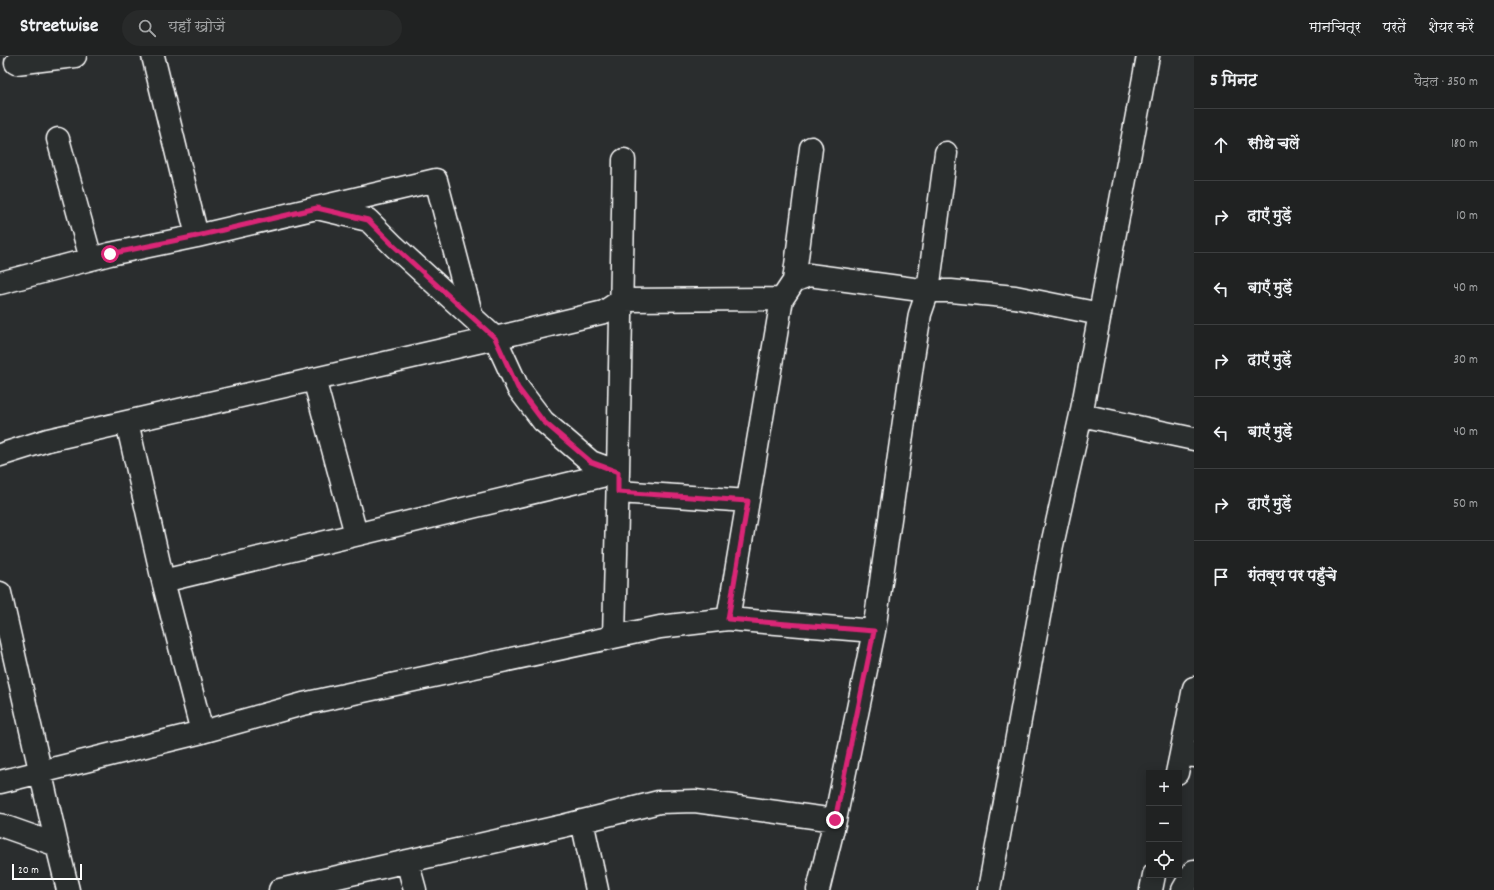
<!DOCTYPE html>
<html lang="hi">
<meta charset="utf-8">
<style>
:root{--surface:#202222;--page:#282a2a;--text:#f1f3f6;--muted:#a2a4a5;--line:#3d3f40}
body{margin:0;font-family:Dekko,"Playpen Sans Deva",sans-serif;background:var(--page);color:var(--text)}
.controls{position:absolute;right:12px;bottom:12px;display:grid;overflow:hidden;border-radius:0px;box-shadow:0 2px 10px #0003}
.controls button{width:36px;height:36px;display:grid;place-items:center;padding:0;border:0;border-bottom:1px solid var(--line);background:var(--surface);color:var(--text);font:20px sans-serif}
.scale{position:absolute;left:12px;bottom:10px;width:70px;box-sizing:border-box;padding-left:4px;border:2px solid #fff;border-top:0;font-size:11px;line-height:14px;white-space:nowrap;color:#fff;-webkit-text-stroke:3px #2a2d2e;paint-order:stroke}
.stop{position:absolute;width:12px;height:12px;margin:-9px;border:3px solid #db2777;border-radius:50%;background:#fff}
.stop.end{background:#db2777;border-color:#fff;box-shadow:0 1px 4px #0008}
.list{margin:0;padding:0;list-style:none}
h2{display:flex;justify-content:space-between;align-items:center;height:52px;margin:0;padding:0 16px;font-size:17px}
h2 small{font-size:13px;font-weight:400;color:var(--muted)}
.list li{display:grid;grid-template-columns:26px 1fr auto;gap:12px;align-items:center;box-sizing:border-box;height:72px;padding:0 16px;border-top:1px solid var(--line)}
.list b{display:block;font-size:15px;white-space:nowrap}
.list em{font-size:13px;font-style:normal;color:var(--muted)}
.icon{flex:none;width:22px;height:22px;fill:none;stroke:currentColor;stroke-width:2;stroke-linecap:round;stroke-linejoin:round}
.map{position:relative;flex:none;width:1194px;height:834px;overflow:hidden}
header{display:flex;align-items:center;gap:24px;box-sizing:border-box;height:56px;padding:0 20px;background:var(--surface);border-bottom:1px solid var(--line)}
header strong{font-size:19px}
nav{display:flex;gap:22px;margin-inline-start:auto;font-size:14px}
.search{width:280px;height:36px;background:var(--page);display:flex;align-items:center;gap:10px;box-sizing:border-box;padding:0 14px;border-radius:22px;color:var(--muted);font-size:15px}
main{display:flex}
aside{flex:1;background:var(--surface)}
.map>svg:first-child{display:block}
</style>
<header>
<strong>Streetwise</strong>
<div class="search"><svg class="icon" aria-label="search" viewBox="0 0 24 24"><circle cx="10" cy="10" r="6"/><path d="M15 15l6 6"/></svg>यहाँ खोजें</div>
<nav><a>मानचित्र</a><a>परतें</a><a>शेयर करें</a></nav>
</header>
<main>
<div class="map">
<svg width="1194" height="834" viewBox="0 0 1194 834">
<rect width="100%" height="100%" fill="#2a2d2e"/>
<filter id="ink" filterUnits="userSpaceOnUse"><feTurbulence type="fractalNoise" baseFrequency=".025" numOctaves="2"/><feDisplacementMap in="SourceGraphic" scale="8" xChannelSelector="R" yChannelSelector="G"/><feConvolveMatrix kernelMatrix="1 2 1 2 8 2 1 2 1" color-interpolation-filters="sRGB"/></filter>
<g filter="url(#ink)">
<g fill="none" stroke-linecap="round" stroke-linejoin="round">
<defs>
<path id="street" d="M153 0 197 180
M16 7 75 0
M58 83 91 203
M317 152 368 164 394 190 495 282 604 256 622 244 782 243 728 563
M794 225 811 92
M0 227 110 198 197 180 436 124 472 261
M782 243 794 225 809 219 928 235H951L1015 241 1100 258
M314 323 356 478
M1081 359 1148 0
M127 366 163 525
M0 399 48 384 495 282 518 332 543 365 591 406 618 416 614 581
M619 436 748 445
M0 537 57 789 68 834
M874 575 914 295 920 258 928 235 946 97
M202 676 163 525 618 416 624 104
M1181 698 1194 632
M1177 717 1181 698 1194 700
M0 726 202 676 303 648 660 571 728 563 874 575 835 764 818 834
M582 765 597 834
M0 769 57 789
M407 805 415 834
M280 834 563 770 659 746 695 745 835 764
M989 834 1052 489 1081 359 1194 383
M1151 834 1154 819
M1183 834 1194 815"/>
</defs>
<use href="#street" stroke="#fff" stroke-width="25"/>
<use href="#street" stroke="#2a2d2e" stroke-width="22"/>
</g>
</g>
<g fill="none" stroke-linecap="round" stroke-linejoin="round" filter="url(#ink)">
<path stroke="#db2777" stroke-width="5" d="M110 198 197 180 317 152 368 164 394 190 495 282 518 332 543 365 591 406 618 416V436L748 445 728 563 874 575 835 764"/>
</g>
</svg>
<div class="controls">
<button>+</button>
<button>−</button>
<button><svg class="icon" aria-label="locate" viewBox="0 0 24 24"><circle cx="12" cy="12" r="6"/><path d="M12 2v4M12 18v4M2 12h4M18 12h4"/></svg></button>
</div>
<div class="scale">20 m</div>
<div class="stop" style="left:110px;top:198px"></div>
<div class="stop end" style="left:835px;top:764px"></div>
</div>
<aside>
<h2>5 मिनट<small>पैदल · 350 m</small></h2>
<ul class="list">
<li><svg class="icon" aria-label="ahead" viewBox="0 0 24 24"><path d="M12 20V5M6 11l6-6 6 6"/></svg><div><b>सीधे चलें</b></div><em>180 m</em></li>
<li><svg class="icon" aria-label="right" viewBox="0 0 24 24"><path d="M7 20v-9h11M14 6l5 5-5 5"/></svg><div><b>दाएँ मुड़ें</b></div><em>10 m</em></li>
<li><svg class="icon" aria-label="left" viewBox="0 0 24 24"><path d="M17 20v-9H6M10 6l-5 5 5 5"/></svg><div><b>बाएँ मुड़ें</b></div><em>40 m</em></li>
<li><svg class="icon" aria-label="right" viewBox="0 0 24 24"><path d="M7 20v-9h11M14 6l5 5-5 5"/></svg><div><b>दाएँ मुड़ें</b></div><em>30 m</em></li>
<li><svg class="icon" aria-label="left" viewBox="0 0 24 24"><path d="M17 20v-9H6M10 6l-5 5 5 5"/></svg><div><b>बाएँ मुड़ें</b></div><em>40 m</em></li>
<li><svg class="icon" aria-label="right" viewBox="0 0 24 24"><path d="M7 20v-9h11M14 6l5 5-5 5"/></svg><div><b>दाएँ मुड़ें</b></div><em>50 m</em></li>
<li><svg class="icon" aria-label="arrive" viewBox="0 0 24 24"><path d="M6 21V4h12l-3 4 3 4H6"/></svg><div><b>गंतव्य पर पहुँचे</b></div></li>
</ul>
</aside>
</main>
